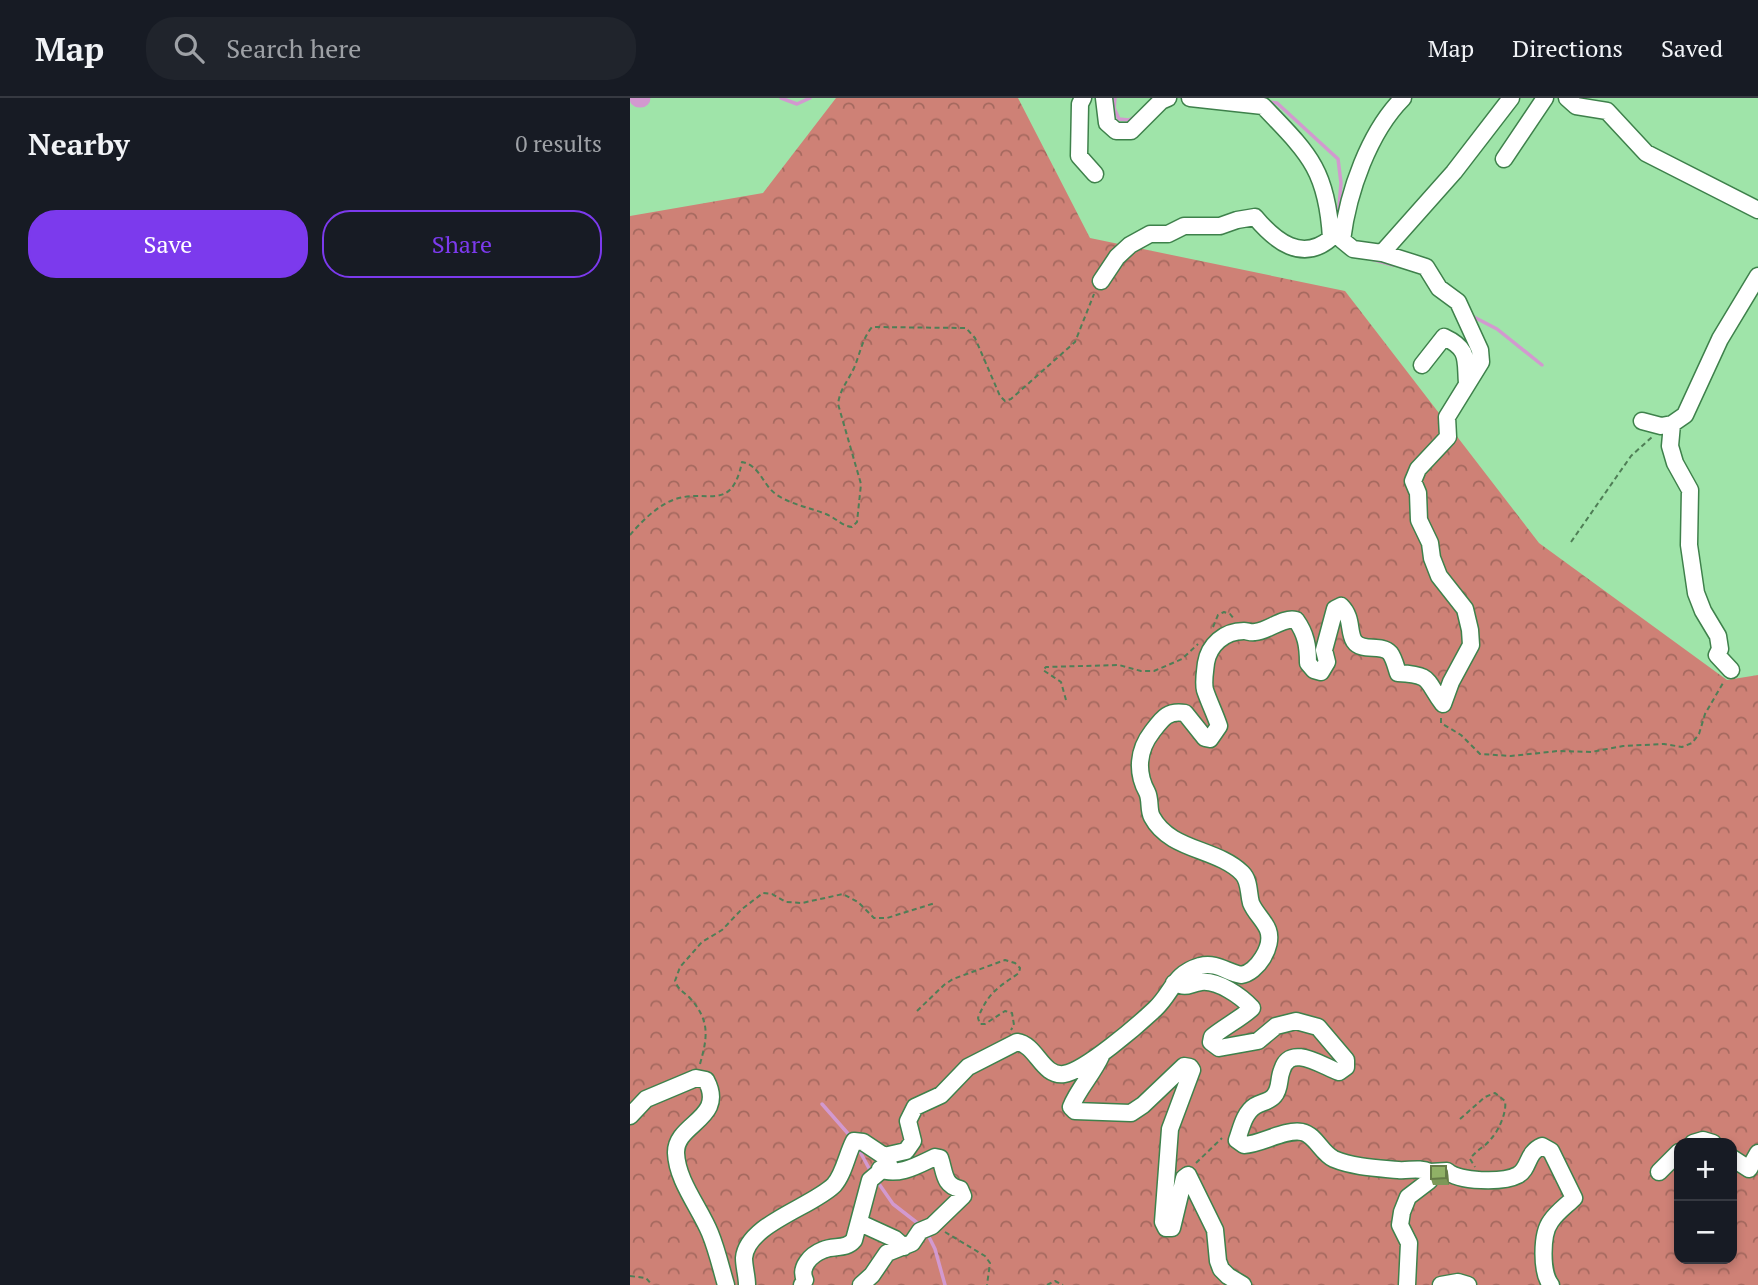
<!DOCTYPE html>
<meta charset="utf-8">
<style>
:root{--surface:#171b24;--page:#20242c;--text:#f1f3f6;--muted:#9ea1a6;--line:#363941;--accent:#7c3aed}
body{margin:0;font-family:"PT Serif",serif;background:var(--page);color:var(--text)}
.controls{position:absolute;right:21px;bottom:21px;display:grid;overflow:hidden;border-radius:14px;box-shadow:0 4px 10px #0003}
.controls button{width:63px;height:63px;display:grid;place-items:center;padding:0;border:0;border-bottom:2px solid var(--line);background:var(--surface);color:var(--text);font:35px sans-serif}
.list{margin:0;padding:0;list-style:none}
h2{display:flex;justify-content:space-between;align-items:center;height:91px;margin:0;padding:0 28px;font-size:30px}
h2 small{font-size:23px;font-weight:400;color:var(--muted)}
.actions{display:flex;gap:14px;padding:21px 28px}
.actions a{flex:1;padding:16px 0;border:2px solid var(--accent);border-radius:28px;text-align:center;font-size:24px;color:var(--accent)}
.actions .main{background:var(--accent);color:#fff}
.icon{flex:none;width:38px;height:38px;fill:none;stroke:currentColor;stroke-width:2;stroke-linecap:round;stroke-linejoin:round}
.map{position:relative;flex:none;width:1128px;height:1187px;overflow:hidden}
header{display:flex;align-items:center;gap:42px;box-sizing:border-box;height:98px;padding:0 35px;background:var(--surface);border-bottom:2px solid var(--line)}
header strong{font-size:33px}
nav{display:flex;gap:38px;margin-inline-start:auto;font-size:24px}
.search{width:490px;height:63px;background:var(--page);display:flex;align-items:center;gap:18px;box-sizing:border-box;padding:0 24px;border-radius:28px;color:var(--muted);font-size:26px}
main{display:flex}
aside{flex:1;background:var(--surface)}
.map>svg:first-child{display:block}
</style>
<header>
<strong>Map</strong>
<div class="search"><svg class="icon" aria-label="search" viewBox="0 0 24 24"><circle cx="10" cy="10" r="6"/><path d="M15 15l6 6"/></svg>Search here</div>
<nav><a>Map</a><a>Directions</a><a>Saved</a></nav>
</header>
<main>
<aside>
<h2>Nearby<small>0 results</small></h2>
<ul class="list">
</ul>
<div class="actions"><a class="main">Save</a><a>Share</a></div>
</aside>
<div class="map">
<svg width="1128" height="1187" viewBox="0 0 1128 1187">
<defs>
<pattern id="forest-crowns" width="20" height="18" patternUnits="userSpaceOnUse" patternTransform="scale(1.75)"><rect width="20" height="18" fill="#ce8176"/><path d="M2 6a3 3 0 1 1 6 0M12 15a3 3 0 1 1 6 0" fill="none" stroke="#a5695f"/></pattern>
</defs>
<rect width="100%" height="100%" fill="#9fe4a9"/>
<path fill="url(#forest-crowns)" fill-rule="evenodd" d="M206 0H388L460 140 715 193 909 445 1097 582 1128 577V1187H0V118L133 95ZM1049 1045H1102V1161H1049Z"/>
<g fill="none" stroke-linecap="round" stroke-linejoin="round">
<path stroke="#d299cf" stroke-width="3.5" d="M151 0 167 6 180 0
M485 0 484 10 489 21 499 22 506 18
M637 4 647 5 708 61 711 85 708 121
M737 160 763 167
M840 217 867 231 912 267
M192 1006 221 1039
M228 1050 241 1074
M247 1083 263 1106 290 1127
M297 1135 305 1151 315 1187"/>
<path stroke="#d299cf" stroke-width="19" d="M9 0H11"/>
<defs>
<path id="minor" d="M453 0 450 6 449 58 465 76
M474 0 477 25 486 33H501L531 3 538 0
M560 0 633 8C678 55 697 71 701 140
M937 0 946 8 977 13 1016 55 1128 112
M874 61 915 0
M752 155 824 74 881 0
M471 183 487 159 500 147 520 136H538L554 128H590L607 122 625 119C645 143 672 165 701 140
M792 267 814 239C840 251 835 262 837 285
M1012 323 1031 328 1042 326 1055 317 1090 241 1128 178
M1042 326 1040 348 1045 365 1060 392 1059 447 1066 495 1073 513 1088 538 1090 551 1087 557 1101 572
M544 885C558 891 558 886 571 884 588 882 611 898 622 910 616 917 591 931 582 939L581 944 589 950 628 943 646 928 666 923 688 929 716 962V969L709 974C692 968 660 945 652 972 648 981 651 990 644 998 639 1004 631 1004 625 1008 614 1015 611 1031 607 1042L614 1047C632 1046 654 1031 672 1034 686 1037 691 1055 704 1061 723 1069 747 1070 768 1072 779 1073 789 1069 800 1074L799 1083 778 1099 772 1114 770 1127 779 1145 777 1187
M471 958C463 976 448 991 441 1009L445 1013 501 1015 513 1007 554 968 560 969 562 972 540 1031 533 1124 536 1130H542L554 1080 558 1077 585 1132 588 1163 591 1171 598 1178 613 1187
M0 1018 16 1001 66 980 76 982C97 1021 45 1025 46 1055 47 1083 70 1110 80 1135 87 1152 91 1170 96 1187
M1063 1045 1073 1042 1083 1045
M1102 1060 1119 1071 1128 1055
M800 1074 817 1073C829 1084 873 1085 888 1077 900 1070 896 1055 912 1048L921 1053 944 1100C937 1107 927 1114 921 1123 911 1136 911 1175 921 1187
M1029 1074 1049 1054
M230 1125 265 1141 274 1149
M117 1187C117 1178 114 1169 114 1160 117 1126 182 1109 204 1087 214 1076 217 1056 224 1043L233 1044 254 1058 276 1053 283 1043 278 1023 285 1009 311 997 338 969 387 944C407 947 412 979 434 976 455 973 508 927 525 911 543 894 543 876 570 868 587 864 596 874 611 877 627 875 644 848 638 832 634 822 625 815 621 805 618 794 620 783 612 775 587 750 540 753 522 719 518 712 521 702 517 694 506 674 508 652 522 634 532 621 537 612 555 615L575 640 580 641 589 628C585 616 579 604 575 592 573 584 575 574 576 565 579 547 594 533 614 533 617 533 621 535 625 534 639 533 652 519 666 522 676 536 678 548 678 565L684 572 691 574 697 564 694 552 705 511 711 508C723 520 718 533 724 543 732 555 751 545 760 555 764 560 766 569 768 575 803 577 795 582 813 606L821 584 841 547 840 532 835 511 809 478 802 460 800 445 789 422 788 395 783 383 788 371 818 339 817 319 851 264 850 252 828 204 809 190 796 169 752 155 723 151 712 142C718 94 739 34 773 0
M172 1187 175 1182C169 1170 180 1157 193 1152 204 1147 216 1152 224 1142L240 1082 259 1066
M231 1187 242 1177 257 1155 282 1145 290 1133 302 1128 333 1098 330 1091C313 1087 315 1074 310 1060L305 1059C288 1067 268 1079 250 1071
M811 1187 828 1184 838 1187"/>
</defs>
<use href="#minor" stroke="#3e814b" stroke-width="19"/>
<path stroke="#4f7e56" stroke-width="2" stroke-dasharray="5 3.5" stroke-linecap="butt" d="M0 437C11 424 27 408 43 402 76 389 101 417 112 364 130 367 133 388 147 397 162 407 182 410 198 417 207 421 212 428 222 429L227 424 231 386 208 306C210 291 218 283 224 270 230 256 232 241 242 229L336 230 345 240 370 298 375 303 381 301 445 244 464 196
M941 444 1001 358 1022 339
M583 529 588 517 594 514 600 516 604 521
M436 602 431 584 413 572 416 569 489 567 511 573H524L552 561 568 546
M811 620V625L831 637 850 656 881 658 928 653 961 654 993 648 1034 646 1052 649 1062 645 1069 636 1075 616 1093 585
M287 913 314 887 323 881 375 862 385 865 390 870 389 875C367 890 358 895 348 920L350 926H355L375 913 382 915 384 927 381 932
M70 966C78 938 80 922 59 899 52 893 48 891 45 883L50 869 72 844 92 832 112 811 133 795 142 796 156 804 172 805 213 796 228 804 244 820H257L305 805
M830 1021 855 999 865 995 875 1003C877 1014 869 1032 861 1041 855 1049 846 1052 840 1061L845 1069
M566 1065 592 1040
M315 1134 355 1158 360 1165 357 1187
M0 1178 16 1180 22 1187
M417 1187 425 1183 433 1187"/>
<use href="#minor" stroke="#fff" stroke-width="16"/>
</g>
<path fill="#7c9858" d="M816 1068 818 1074 819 1087H803L801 1081Z"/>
<path fill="#657c47" d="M816 1068 818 1074 819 1087 816 1080Z"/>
<path fill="#90b166" stroke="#657c47" stroke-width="2" d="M801 1068H816V1080L801 1081Z"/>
</svg>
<div class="controls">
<button>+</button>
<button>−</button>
</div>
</div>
</main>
